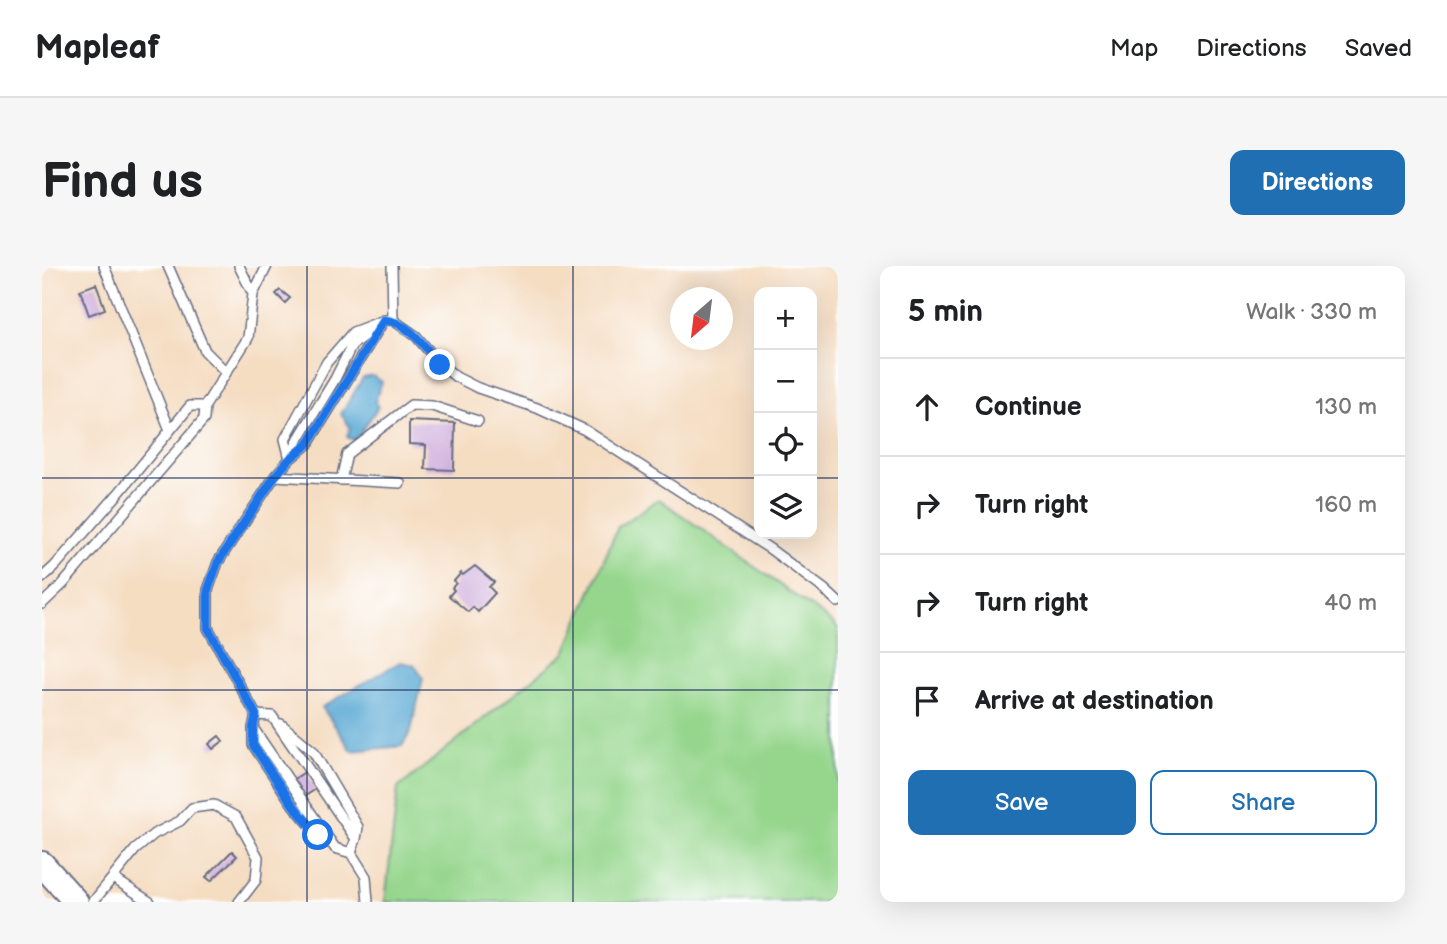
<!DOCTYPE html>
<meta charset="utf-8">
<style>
:root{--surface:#fff;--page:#f6f6f6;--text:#202124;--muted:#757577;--line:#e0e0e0;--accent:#1f6fb2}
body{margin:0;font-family:"Balsamiq Sans",sans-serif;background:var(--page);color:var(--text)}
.controls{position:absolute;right:21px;top:21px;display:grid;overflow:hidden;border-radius:14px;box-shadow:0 7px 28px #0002}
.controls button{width:63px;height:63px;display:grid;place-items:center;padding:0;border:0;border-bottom:2px solid var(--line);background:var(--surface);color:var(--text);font:35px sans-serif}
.compass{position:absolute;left:628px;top:21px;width:63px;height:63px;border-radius:50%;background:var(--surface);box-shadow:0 7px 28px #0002;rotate:208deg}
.stop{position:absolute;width:21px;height:21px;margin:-16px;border:5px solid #1a73e8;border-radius:50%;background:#fff}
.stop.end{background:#1a73e8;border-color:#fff;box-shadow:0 2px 7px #0008}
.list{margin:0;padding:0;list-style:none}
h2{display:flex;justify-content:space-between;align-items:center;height:91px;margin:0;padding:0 28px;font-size:30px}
h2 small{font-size:23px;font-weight:400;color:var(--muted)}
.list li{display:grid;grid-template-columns:46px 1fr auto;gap:21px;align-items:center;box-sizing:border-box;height:98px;padding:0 28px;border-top:2px solid var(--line)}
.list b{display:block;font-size:26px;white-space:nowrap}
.list em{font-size:23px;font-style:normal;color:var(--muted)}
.actions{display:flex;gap:14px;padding:21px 28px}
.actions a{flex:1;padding:16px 0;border:2px solid var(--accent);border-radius:14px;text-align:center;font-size:24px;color:var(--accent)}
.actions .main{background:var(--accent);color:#fff}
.icon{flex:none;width:38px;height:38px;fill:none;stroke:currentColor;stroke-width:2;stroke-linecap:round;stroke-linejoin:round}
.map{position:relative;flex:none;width:796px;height:636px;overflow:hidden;border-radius:14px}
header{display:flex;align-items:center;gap:42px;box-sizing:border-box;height:98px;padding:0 35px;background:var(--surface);border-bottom:2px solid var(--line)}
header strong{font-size:33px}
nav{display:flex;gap:38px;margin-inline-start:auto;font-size:24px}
.intro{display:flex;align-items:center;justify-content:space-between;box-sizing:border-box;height:168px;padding:0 42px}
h1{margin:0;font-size:49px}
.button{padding:18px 32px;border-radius:14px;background:var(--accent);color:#fff;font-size:24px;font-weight:700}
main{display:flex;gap:42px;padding:0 42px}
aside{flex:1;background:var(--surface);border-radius:14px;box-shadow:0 7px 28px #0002}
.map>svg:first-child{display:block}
</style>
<header>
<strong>Mapleaf</strong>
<nav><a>Map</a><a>Directions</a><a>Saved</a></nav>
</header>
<div class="intro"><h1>Find us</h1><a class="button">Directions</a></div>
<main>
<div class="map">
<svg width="796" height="636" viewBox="0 0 796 636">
<rect width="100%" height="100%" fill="#fff"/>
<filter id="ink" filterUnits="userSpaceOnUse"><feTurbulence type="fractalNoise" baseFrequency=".0143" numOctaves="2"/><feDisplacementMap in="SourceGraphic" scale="14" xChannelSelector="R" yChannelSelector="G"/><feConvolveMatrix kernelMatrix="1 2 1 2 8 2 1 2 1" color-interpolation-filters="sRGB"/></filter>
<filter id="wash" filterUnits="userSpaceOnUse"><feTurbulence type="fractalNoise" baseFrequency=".00686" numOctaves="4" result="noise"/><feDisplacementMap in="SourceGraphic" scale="28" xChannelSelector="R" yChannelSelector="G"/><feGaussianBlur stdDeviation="1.57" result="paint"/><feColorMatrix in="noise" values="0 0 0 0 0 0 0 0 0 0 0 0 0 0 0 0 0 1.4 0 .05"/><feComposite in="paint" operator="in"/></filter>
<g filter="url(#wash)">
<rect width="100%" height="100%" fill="#f5ddc2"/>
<path fill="#95d68c" stroke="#588275" stroke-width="2" d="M617 233 783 351 796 362V636H343L356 522 523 387 576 261Z"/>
<path fill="#59a8d3" stroke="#3a6c98" stroke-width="2" d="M331 110 340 116 333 136 336 141 313 175 305 171 308 161 299 148 321 112Z
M358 396 372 399 381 412 369 465 360 480 310 485 280 441Z"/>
<g id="blocks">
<path fill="#d3b4df" d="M54 18 63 43 47 49 38 24Z
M238 24 248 32 243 37 234 28Z
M367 155 413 157 412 204 383 203 384 179 367 178Z
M433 300 452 316 447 321 453 327 436 346 431 341 426 346 407 330 412 324 410 322 414 317 412 315 419 307 421 309Z
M177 470 181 475 171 483 167 478Z
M263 506 274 523 263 530 252 513Z
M190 585 195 590 169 615 164 611Z"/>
</g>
</g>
<g filter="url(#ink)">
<use href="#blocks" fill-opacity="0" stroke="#676c81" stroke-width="2"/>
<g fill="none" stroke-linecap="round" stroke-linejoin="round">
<defs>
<path id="service" d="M62 0 128 164
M126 0 163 85 184 106
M350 0 351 54
M211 28 225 0
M163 140 206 72 211 28 197 0
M250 188 257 172 293 113 310 79 336 59
M248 193 243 173 285 96 311 66 342 54
M233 210 358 217
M299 214 305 188 369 139 390 140 436 155
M0 312 13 300 76 228 148 140H163L162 153 21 318 0 338
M214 449 230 450 314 573 309 587
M239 458 271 485 316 561 314 573
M211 463V479L251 539 277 569 287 577
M71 612 108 636
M51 636 93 584 112 568 138 555 150 542 172 539 194 551 216 591 214 614 197 636
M326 636 324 611 309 587 293 582 211 462 214 449 166 362V324L176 296 189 276 233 210 248 193 266 178 342 54H351L374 70 398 98 414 111 436 122 495 142 543 164 728 283 782 323 796 336"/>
<path id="secondary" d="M0 598 34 636"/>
</defs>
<use href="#service" stroke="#676c81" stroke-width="12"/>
<use href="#secondary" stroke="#676c81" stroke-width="28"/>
<use href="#service" stroke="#fff" stroke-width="9"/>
<use href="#secondary" stroke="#fff" stroke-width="24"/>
</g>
</g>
<g fill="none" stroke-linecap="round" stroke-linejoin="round" filter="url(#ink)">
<path stroke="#1a73e8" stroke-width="9" d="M276 569 251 539 211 479V462L214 449 166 362V324L176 296 233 210 248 193 266 178 342 54C366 55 384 82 398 99"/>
</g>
<path fill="none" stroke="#1b2f5e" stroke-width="2" stroke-opacity="0.55" d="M265 0V636M531 0V636M0 212H717M770 212H796M0 424H796"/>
</svg>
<div class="controls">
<button>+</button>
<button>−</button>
<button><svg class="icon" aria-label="locate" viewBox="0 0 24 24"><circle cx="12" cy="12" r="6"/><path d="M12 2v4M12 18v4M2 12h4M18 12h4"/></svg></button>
<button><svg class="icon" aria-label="layers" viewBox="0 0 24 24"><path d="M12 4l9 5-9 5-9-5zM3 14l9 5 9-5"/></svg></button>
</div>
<svg class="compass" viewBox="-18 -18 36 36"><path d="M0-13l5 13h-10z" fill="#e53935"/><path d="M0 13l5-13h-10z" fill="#757577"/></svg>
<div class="stop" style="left:276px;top:569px"></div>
<div class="stop end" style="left:398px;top:99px"></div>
</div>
<aside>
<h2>5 min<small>Walk · 330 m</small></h2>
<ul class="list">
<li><svg class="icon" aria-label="ahead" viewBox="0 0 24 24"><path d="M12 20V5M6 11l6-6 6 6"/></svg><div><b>Continue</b></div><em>130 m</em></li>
<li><svg class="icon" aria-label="right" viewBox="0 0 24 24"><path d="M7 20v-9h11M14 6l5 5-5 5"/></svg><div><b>Turn right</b></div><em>160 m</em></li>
<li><svg class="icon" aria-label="right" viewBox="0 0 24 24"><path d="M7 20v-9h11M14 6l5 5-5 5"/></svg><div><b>Turn right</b></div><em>40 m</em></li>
<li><svg class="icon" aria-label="arrive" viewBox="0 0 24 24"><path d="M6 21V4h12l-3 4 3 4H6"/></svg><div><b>Arrive at destination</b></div></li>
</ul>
<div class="actions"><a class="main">Save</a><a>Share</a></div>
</aside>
</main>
